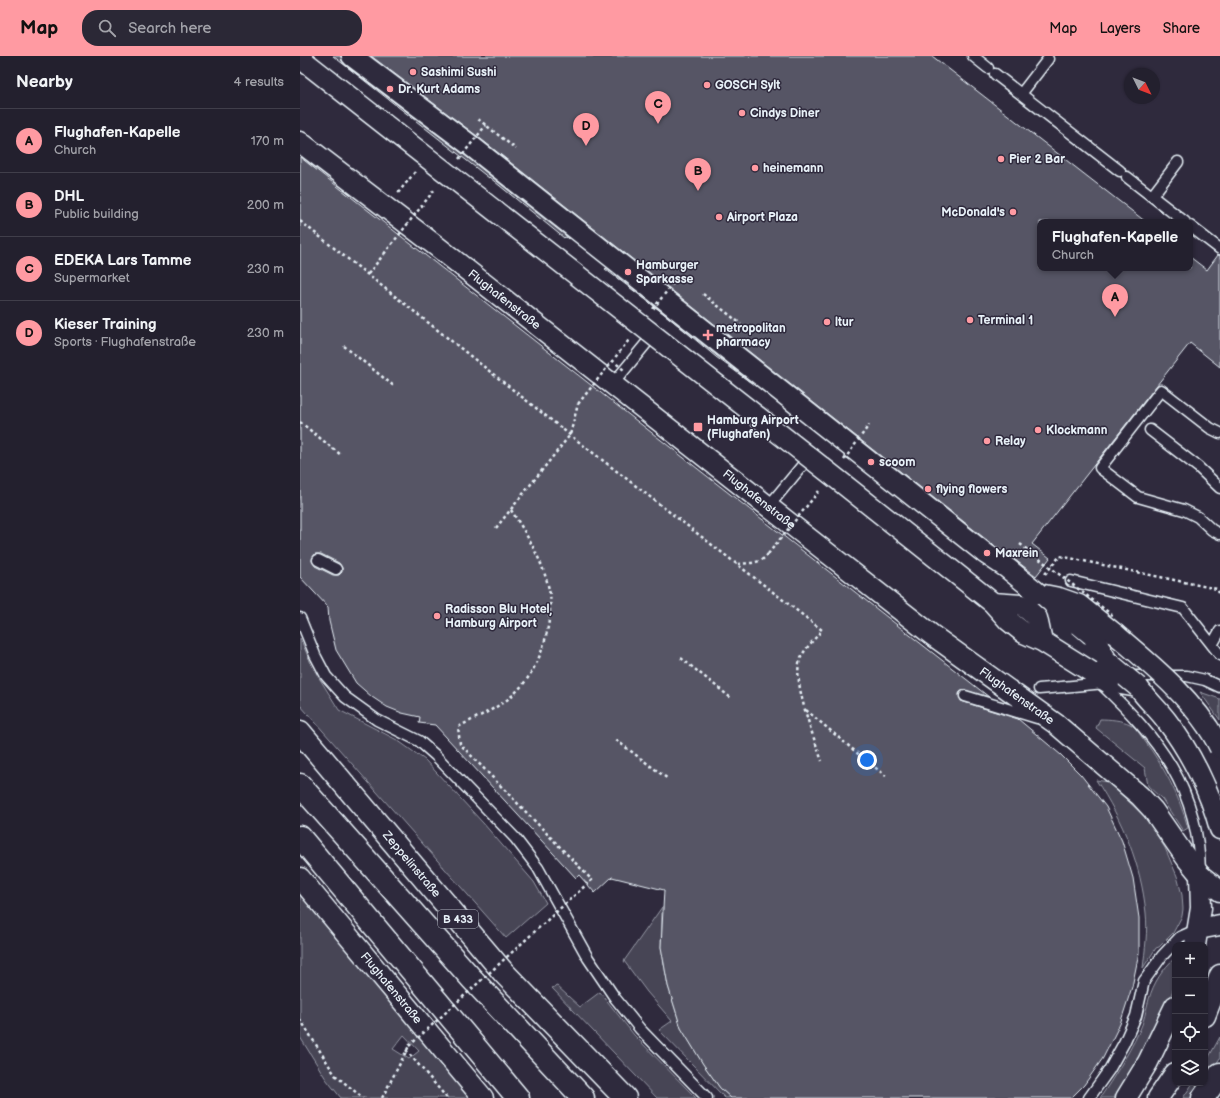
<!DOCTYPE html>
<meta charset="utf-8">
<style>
:root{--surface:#23202e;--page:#2b2836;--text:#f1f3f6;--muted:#a3a3aa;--line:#403e4a;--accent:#ff9aa2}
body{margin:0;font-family:"Balsamiq Sans",sans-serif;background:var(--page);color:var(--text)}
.controls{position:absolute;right:12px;bottom:12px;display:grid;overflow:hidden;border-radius:8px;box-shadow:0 1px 3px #0004}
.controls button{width:36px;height:36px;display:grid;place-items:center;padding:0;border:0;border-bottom:1px solid var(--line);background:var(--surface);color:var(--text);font:20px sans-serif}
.compass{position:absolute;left:824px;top:12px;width:36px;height:36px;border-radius:50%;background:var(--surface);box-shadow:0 1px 3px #0004;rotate:132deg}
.you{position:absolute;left:567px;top:704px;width:14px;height:14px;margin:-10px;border:3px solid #fff;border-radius:50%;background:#1a73e8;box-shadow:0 0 0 6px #1a73e833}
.badge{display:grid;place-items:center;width:26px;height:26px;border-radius:50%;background:var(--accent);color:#111;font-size:13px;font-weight:700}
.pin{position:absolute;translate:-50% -33px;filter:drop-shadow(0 1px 2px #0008)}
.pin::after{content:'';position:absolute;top:21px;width:14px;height:12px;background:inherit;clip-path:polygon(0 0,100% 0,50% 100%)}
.popup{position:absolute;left:737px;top:163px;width:156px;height:52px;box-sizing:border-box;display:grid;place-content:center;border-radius:8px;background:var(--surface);filter:drop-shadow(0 1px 3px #0005);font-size:13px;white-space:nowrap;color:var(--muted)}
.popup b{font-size:15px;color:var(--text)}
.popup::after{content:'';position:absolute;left:50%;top:100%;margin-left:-8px;border:8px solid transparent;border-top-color:var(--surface)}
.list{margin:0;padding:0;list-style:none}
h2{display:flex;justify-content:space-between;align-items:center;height:52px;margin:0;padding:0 16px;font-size:17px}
h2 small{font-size:13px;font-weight:400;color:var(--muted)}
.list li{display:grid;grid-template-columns:26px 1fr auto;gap:12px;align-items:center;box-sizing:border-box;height:64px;padding:0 16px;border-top:1px solid var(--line)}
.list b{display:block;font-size:15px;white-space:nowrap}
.list p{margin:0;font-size:13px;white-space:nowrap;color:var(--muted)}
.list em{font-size:13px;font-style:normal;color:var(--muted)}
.icon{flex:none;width:22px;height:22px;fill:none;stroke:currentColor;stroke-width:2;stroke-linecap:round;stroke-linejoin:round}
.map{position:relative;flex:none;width:920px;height:1042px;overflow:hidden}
header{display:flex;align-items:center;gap:24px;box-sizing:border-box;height:56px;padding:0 20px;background:var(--accent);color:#111}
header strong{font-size:19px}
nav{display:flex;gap:22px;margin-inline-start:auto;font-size:14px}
.search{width:280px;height:36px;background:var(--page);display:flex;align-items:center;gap:10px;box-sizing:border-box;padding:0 14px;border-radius:16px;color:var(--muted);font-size:15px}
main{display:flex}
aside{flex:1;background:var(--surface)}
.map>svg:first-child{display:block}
</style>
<header>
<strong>Map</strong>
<div class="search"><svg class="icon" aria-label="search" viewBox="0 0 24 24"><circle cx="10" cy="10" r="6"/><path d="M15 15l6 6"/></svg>Search here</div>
<nav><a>Map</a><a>Layers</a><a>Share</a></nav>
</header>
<main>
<aside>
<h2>Nearby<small>4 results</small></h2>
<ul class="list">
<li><span class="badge">A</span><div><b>Flughafen-Kapelle</b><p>Church</p></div><em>170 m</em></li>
<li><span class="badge">B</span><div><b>DHL</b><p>Public building</p></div><em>200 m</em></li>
<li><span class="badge">C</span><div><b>EDEKA Lars Tamme</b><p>Supermarket</p></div><em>230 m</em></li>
<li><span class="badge">D</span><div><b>Kieser Training</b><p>Sports · Flughafenstraße</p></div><em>230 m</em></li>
</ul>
</aside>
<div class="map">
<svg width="920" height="1042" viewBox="0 0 920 1042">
<rect width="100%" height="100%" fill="#2f2a3d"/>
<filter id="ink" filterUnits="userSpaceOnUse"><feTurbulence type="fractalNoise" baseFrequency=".025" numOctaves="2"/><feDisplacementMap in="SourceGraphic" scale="8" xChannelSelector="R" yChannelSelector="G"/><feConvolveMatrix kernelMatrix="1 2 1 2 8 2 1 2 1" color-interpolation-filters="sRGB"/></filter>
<g filter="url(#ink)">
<path fill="#464455" stroke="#979aa6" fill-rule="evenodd" d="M0 582 13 612 39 654 97 684 125 704 183 767 234 826 246 847 206 882 0 649Z
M900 636 920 643V664Z
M800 663C809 663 822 664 830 668 836 671 840 679 844 684 864 711 879 739 888 772L883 775 862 743 848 730 845 712 796 672Z
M796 724 808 726 846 762 865 792 877 820 882 839 883 853 882 860 873 877 859 891 856 892 843 912C845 894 848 875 846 857 841 808 823 765 796 724Z
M0 836 174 1042H41L26 1023 0 981ZM104 979 119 995 109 1003 93 993Z
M362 851 361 891 368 930 381 972 403 1008 420 1032 431 1042H425L359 974 372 965 347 936 324 905Z
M875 902V929L866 951 818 1042H800C814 1021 828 999 839 976 844 966 846 953 849 943 853 928 863 912 875 902Z
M257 930 280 951 300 936 334 979 396 1042H357L252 932Z
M920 981V1002L905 1025V1008Z
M893 1027H904L893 1042H883Z"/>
<path fill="#575565" stroke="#e8f1f8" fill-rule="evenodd" d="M33 0H41L42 5 45 9 163 98 270 183 265 181 264 182 189 121V122Z
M71 0H632L846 166H740V212H890V201L907 214 918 199H920V311L890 287 732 488 750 502 736 520 714 503 693 489 177 80Z
M0 101 689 641 664 634 660 636 659 638 661 645 718 663 761 699 781 719 806 751 822 785 833 822 839 862V897L832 931 820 968 803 1002 784 1029 771 1042H431L420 1032 403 1008 381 972 368 930 361 891 364 834 312 821 295 837 279 819 276 822 135 669 119 667 120 661 102 657 87 651 72 641 56 627 36 594 29 565 28 551 0 521ZM15 498H21L39 507 42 512V516L39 519H33L15 510 12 504Z
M306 212 450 326 416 301 366 259 305 213Z"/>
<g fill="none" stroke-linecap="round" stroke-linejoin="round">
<defs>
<path id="service" d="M673 0 688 12
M695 18 820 115
M721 38 748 3
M827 121 885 166
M852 140 878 106
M890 170 920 193
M312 329 349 284
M850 374 898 411 920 432
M920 377 910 372 861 334 800 412 838 441 884 454 898 461 912 474 920 478
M468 451 506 405
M18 504 36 513
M771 525 883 552 920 599
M0 562 15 599 26 620 45 641 77 664 119 685 135 699 215 782 238 812 288 902 315 942 340 973 407 1042
M912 589 920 575
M827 620H887L905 624 920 631
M800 627C859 683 899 732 900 817
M739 633 762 631
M665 640 737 662
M789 1042 809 1014 824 987 836 960 844 925 862 900 880 881 898 873"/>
<g id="minor">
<path d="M52 0 170 89 686 498"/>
<path id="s1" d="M0 86 135 189 632 579 756 668 840 740 853 754 887 803 900 819 920 835"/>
<path d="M739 538 764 583 779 596 807 605"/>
<path d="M739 538 759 542 779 549 815 578"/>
<path d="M752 560 777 567 793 580 807 605"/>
<path d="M820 628 838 631C846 643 857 652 866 664 890 695 910 735 920 773"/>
<path id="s2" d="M0 822 183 1042"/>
<path d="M898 873 920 869"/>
<path d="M895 889 901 852 900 819"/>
<path d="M905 960 914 937 920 919"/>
<path d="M826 1042 848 1006 875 950"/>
<path d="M858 1042 875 1017"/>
</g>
<g id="trunk">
<path id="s3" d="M0 676 204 917 325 1042"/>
<path d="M0 729 172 923 283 1042"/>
<path d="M0 781 218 1042"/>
<path d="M903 1042 920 1018"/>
</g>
</defs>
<use href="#service" stroke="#e8f1f8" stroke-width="13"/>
<use href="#minor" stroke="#e8f1f8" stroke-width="23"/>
<use href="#trunk" stroke="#e8f1f8" stroke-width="25"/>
<path stroke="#e8f1f8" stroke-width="2.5" stroke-dasharray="3 3" stroke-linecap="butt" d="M178 63 216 93
M98 137 115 116
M0 165 270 379 522 574C516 582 503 594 500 604 492 625 514 683 522 705
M68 218 84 198
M403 238 441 268
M44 290 95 331
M0 366 41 399
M211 454C227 479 245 508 250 539 251 544 250 549 250 554 248 584 237 616 215 637 199 652 177 661 158 671L160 688 292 824 287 828
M196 472 270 379 278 348
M438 508C449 507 461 508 468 498
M745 518 760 500 917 533 920 539
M381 602 431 642
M506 654 563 702 586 720
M316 684 368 723
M0 963 35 1019 63 1042
M106 994 147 1042
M82 1042 109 990"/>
<use href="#service" stroke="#2f2a3d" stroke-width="10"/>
<use href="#minor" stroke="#2f2a3d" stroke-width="20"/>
<use href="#trunk" stroke="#2f2a3d" stroke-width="22"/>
<defs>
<path id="service-bridge" d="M762 631 805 627"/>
<path id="minor-bridge" d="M0 2 532 419 693 547 709 565 724 577 742 585 809 627
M686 498 707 512 739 538
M693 547 721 549 728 554 737 562 742 585
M815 578C853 610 898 647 920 692
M807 605 838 631"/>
</defs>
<use href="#service-bridge" stroke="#e8f1f8" stroke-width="13" stroke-linecap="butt"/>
<use href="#minor-bridge" stroke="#e8f1f8" stroke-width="23" stroke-linecap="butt"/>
<path stroke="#e8f1f8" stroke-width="2.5" stroke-dasharray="3 3" stroke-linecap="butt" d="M159 103 186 69
M84 198 135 133
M353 253 377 222
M312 304 324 314
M278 348 329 284
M544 404 569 369
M720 488 812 559
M468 498 519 435
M109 990 287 828"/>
<use href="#service-bridge" stroke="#2f2a3d" stroke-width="10"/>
<use href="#minor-bridge" stroke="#2f2a3d" stroke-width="20"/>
</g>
</g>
<g fill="#ff9aa2" stroke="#2f2a3d" stroke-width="1.5">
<circle cx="113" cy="16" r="4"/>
<circle cx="407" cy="29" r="4"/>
<circle cx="90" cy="33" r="4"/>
<circle cx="442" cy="57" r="4"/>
<circle cx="701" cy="103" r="4"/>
<circle cx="455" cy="112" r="4"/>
<circle cx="713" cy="156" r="4"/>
<circle cx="419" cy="161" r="4"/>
<circle cx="328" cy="216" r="4"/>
<circle cx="670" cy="264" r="4"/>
<circle cx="527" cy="266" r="4"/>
<path d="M406 273h4v4h4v4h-4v4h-4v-4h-4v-4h4z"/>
<rect x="393" y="366" width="10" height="10" rx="2"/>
<circle cx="738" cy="374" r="4"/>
<circle cx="687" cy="385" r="4"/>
<circle cx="571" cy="406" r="4"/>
<circle cx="628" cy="433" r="4"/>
<circle cx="687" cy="497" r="4"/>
<circle cx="137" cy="560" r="4"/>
</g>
<g text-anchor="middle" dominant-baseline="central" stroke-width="3" stroke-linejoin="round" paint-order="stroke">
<rect fill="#2f2a3d" stroke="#b0b5c0" stroke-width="1" x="138" y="854" width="40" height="18" rx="3"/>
<g font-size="11" font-weight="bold" fill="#e8f1f8">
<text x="158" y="863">B 433</text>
</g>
<g font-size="12" font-weight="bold" fill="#e8f1f8" stroke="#2f2a3d" text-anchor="start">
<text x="121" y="16">Sashimi Sushi</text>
<text x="415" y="29">GOSCH Sylt</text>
<text x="98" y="33">Dr. Kurt Adams</text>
<text x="450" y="57">Cindys Diner</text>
<text x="709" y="103">Pier 2 Bar</text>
<text x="463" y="112">heinemann</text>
<text x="705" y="156" text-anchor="end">McDonald's</text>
<text x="427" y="161">Airport Plaza</text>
<text x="336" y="209">Hamburger<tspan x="336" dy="14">Sparkasse</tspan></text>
<text x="678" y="264">Terminal 1</text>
<text x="535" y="266">ltur</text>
<text x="416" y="272">metropolitan<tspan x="416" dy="14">pharmacy</tspan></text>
<text x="407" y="364">Hamburg Airport<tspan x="407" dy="14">(Flughafen)</tspan></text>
<text x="746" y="374">Klockmann</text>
<text x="695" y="385">Relay</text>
<text x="579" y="406">scoom</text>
<text x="636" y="433">flying flowers</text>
<text x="695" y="497">Maxrein</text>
<text x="145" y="553">Radisson Blu Hotel,<tspan x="145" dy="14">Hamburg Airport</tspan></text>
</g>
<g font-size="12" fill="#e8f1f8" stroke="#2f2a3d">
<text stroke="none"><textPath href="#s1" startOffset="258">Flughafenstraße</textPath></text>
<text stroke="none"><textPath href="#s1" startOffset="582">Flughafenstraße</textPath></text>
<text stroke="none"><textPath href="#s1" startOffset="906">Flughafenstraße</textPath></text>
<text stroke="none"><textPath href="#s3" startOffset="173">Zeppelinstraße</textPath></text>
<text stroke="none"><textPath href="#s2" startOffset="143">Flughafenstraße</textPath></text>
</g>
</g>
</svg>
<div class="controls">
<button>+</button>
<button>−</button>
<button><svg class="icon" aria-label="locate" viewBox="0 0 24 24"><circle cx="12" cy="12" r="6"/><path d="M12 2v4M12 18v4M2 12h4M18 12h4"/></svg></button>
<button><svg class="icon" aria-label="layers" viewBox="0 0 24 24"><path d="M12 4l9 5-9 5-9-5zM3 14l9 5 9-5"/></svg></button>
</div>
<svg class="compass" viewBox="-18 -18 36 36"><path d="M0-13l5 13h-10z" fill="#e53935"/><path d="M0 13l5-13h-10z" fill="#a3a3aa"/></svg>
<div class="you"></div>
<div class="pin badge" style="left:815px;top:261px">A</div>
<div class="popup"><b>Flughafen-Kapelle</b>Church</div>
<div class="pin badge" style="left:398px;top:135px">B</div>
<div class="pin badge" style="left:358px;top:68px">C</div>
<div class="pin badge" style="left:286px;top:90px">D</div>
</div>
</main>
